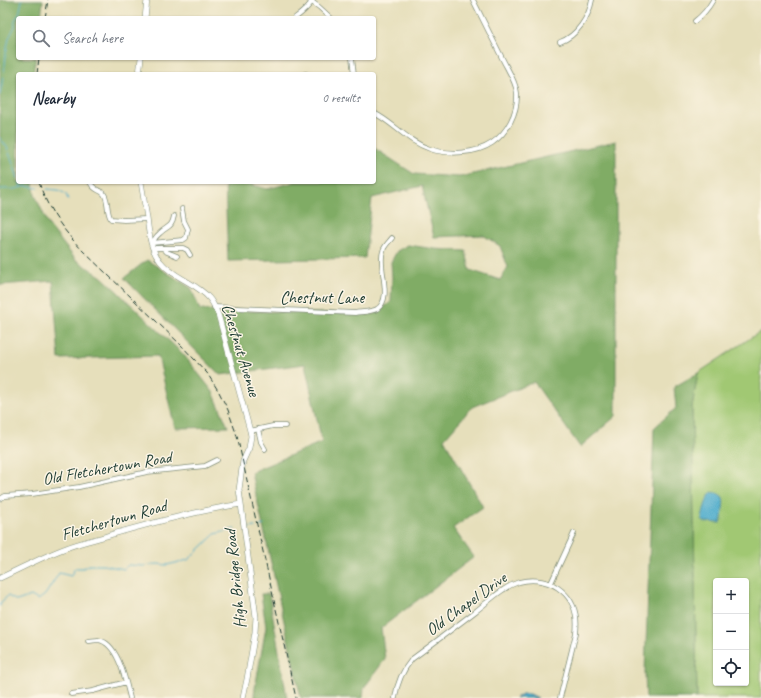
<!DOCTYPE html>
<meta charset="utf-8">
<style>
:root{--surface:#fff;--page:#f6f6f7;--text:#1f2937;--muted:#747a83;--line:#e0e1e3}
body{margin:0;font-family:Caveat,sans-serif;background:var(--page);color:var(--text)}
.controls{position:absolute;right:12px;bottom:12px;display:grid;overflow:hidden;border-radius:4px;box-shadow:0 1px 3px #0004}
.controls button{width:36px;height:36px;display:grid;place-items:center;padding:0;border:0;border-bottom:1px solid var(--line);background:var(--surface);color:var(--text);font:20px sans-serif}
.list{margin:0;padding:0;list-style:none}
h2{display:flex;justify-content:space-between;align-items:center;height:52px;margin:0;padding:0 16px;font-size:17px}
h2 small{font-size:13px;font-weight:400;color:var(--muted)}
.icon{flex:none;width:22px;height:22px;fill:none;stroke:currentColor;stroke-width:2;stroke-linecap:round;stroke-linejoin:round}
.map{position:relative;flex:none;width:761px;height:698px;overflow:hidden}
.search{position:absolute;background:var(--surface);box-shadow:0 1px 3px #0004;left:16px;top:16px;width:360px;height:44px;display:flex;align-items:center;gap:10px;box-sizing:border-box;padding:0 14px;border-radius:4px;color:var(--muted);font-size:15px}
.panel{position:absolute;background:var(--surface);box-shadow:0 1px 3px #0004;left:16px;top:72px;width:360px;height:112px;border-radius:4px}
.map>svg:first-child{display:block}
</style>
<div class="map">
<svg width="761" height="698" viewBox="0 0 761 698">
<rect width="100%" height="100%" fill="#fcf5e5"/>
<filter id="ink" filterUnits="userSpaceOnUse"><feTurbulence type="fractalNoise" baseFrequency=".025" numOctaves="2"/><feDisplacementMap in="SourceGraphic" scale="8" xChannelSelector="R" yChannelSelector="G"/><feConvolveMatrix kernelMatrix="1 2 1 2 8 2 1 2 1" color-interpolation-filters="sRGB"/></filter>
<filter id="wash" filterUnits="userSpaceOnUse"><feTurbulence type="fractalNoise" baseFrequency=".012" numOctaves="4" result="noise"/><feDisplacementMap in="SourceGraphic" scale="16" xChannelSelector="R" yChannelSelector="G"/><feGaussianBlur stdDeviation="0.9" result="paint"/><feColorMatrix in="noise" values="0 0 0 0 0 0 0 0 0 0 0 0 0 0 0 0 0 1.4 0 .05"/><feComposite in="paint" operator="in"/></filter>
<g filter="url(#wash)">
<rect width="100%" height="100%" fill="#e6dfbb"/>
<path fill="#a1c873" stroke="#608254" fill-rule="evenodd" d="M761 331V698H697L692 407 698 373ZM716 581H746V683H716Z"/>
<path fill="#80ac65" stroke="#50744c" d="M0 0H43L41 18H18V58H36L33 74H18V182H33L35 195 48 224 76 260 102 277 183 354 213 392 228 427 175 428 158 356 59 359 53 281 0 285Z
M616 141V416L580 447 534 382 472 407 444 439 483 507 453 528 474 557 381 628 385 659 364 688 363 698H301L251 472 322 442 305 364 220 375 124 278 147 260 191 288 200 310 374 314 391 302 392 278 391 262 397 251 408 245 435 249 466 251 470 270 500 280 508 267 500 246 483 235 434 237 422 186 372 198 365 258 228 261 225 182H241L267 189 295 182H374V148L414 174 460 177Z
M698 373 692 407 697 698H646L645 672 654 428 676 408 674 387Z
M261 594H269L287 698H255L254 694 266 627Z"/>
<path fill="#4eaccc" stroke="#367480" d="M712 492C726 495 724 499 723 510 722 516 723 518 720 523L704 522 702 520C703 511 706 499 712 492Z
M522 694H530L538 698H516Z"/>
<g fill="none" stroke-linecap="round" stroke-linejoin="round">
<path stroke="#4eaccc" stroke-width="1" d="M0 95 5 65 6 53 9 38 15 26C13 17 19 18 20 10 21 7 21 3 22 0
M0 138 7 147 18 178
M20 182 21 187
M0 189H15L26 186 38 188
M47 189 58 190 66 194 68 200
M260 526 264 525
M249 528 255 527
M0 606 1 602 8 596 17 601 31 596 38 600 45 595 59 573 71 576 75 568H83L89 565H103L124 569 128 565 144 566 157 564 167 565 188 560 215 534 235 529"/>
</g>
</g>
<g filter="url(#ink)">
<g fill="none" stroke-linecap="round" stroke-linejoin="round">
<defs>
<path id="minor" d="M309 0 319 7 331 18
M295 18C302 13 308 8 313 0
M695 21C703 15 708 9 713 0
M560 42C577 36 589 17 592 0
M352 58 354 74
M305 74H306
M374 113C394 123 408 142 430 149 448 155 476 154 492 143 507 133 518 113 517 93 516 82 508 70 503 60 493 40 483 20 473 0
M90 182C94 191 99 189 104 194 109 201 106 212 111 219L124 220 147 219
M152 243 183 240 186 238 188 229 184 221 182 209
M152 243C154 240 156 236 160 233 167 226 172 228 174 216
M153 248H183L187 250 190 255
M163 248 167 252 177 256
M214 307 355 313C362 312 371 312 377 309 394 298 377 267 383 251 384 246 389 242 392 238
M258 429 261 442 265 449
M250 431 273 426H285
M0 499 5 496 32 494 79 487 147 472 205 466 217 460
M551 583 574 533
M88 641C91 641 95 640 98 640 118 642 126 682 130 698
M71 694 93 691 126 682
M395 698C397 683 402 671 412 659 434 643 455 627 476 611 489 601 503 587 519 582 534 578 551 581 562 591 575 602 578 617 576 633L560 698"/>
<path id="tertiary" d="M145 18 147 0
M139 74 141 58
M141 182C143 194 145 206 147 218 149 233 150 249 160 261 173 278 197 283 209 298 213 302 215 308 218 314L250 431 251 436 249 448 243 461 241 475 239 490 241 504 256 617 255 632 247 679 243 698
M0 578C22 568 44 556 66 548 81 542 98 539 113 534 155 522 197 511 241 504"/>
</defs>
<use href="#minor" stroke="#828e78" stroke-width="5.5"/>
<use href="#tertiary" stroke="#828e78" stroke-width="6"/>
<use href="#minor" stroke="#fff" stroke-width="4"/>
<use href="#tertiary" stroke="#fff" stroke-width="5"/>
<path stroke="#1f3d34" stroke-width="1" stroke-dasharray="6 3" stroke-linecap="butt" d="M45 18 48 0
M37 74 39 58
M39 182C47 209 64 231 83 251L181 345 207 373 219 392 228 410 237 436 296 698"/>
</g>
</g>
<g text-anchor="middle" dominant-baseline="central" stroke-width="3" stroke-linejoin="round" paint-order="stroke">
<g font-size="17" fill="#1f3d34" stroke="#fcf5e5">
<text x="322" y="297">Chestnut Lane</text>
<text transform="translate(241 350) rotate(73)">Chestnut Avenue</text>
<text transform="translate(107 468) rotate(-10)">Old Fletchertown Road</text>
<text transform="translate(114 520) rotate(-16)">Fletchertown Road</text>
<text transform="translate(235 579) rotate(-96)">High Bridge Road</text>
<text transform="translate(466 604) rotate(-36)">Old Chapel Drive</text>
</g>
</g>
</svg>
<div class="controls">
<button>+</button>
<button>−</button>
<button><svg class="icon" aria-label="locate" viewBox="0 0 24 24"><circle cx="12" cy="12" r="6"/><path d="M12 2v4M12 18v4M2 12h4M18 12h4"/></svg></button>
</div>
<div class="search"><svg class="icon" aria-label="search" viewBox="0 0 24 24"><circle cx="10" cy="10" r="6"/><path d="M15 15l6 6"/></svg>Search here</div>
<section class="panel">
<h2>Nearby<small>0 results</small></h2>
<ul class="list">
</ul>
</section>
</div>
